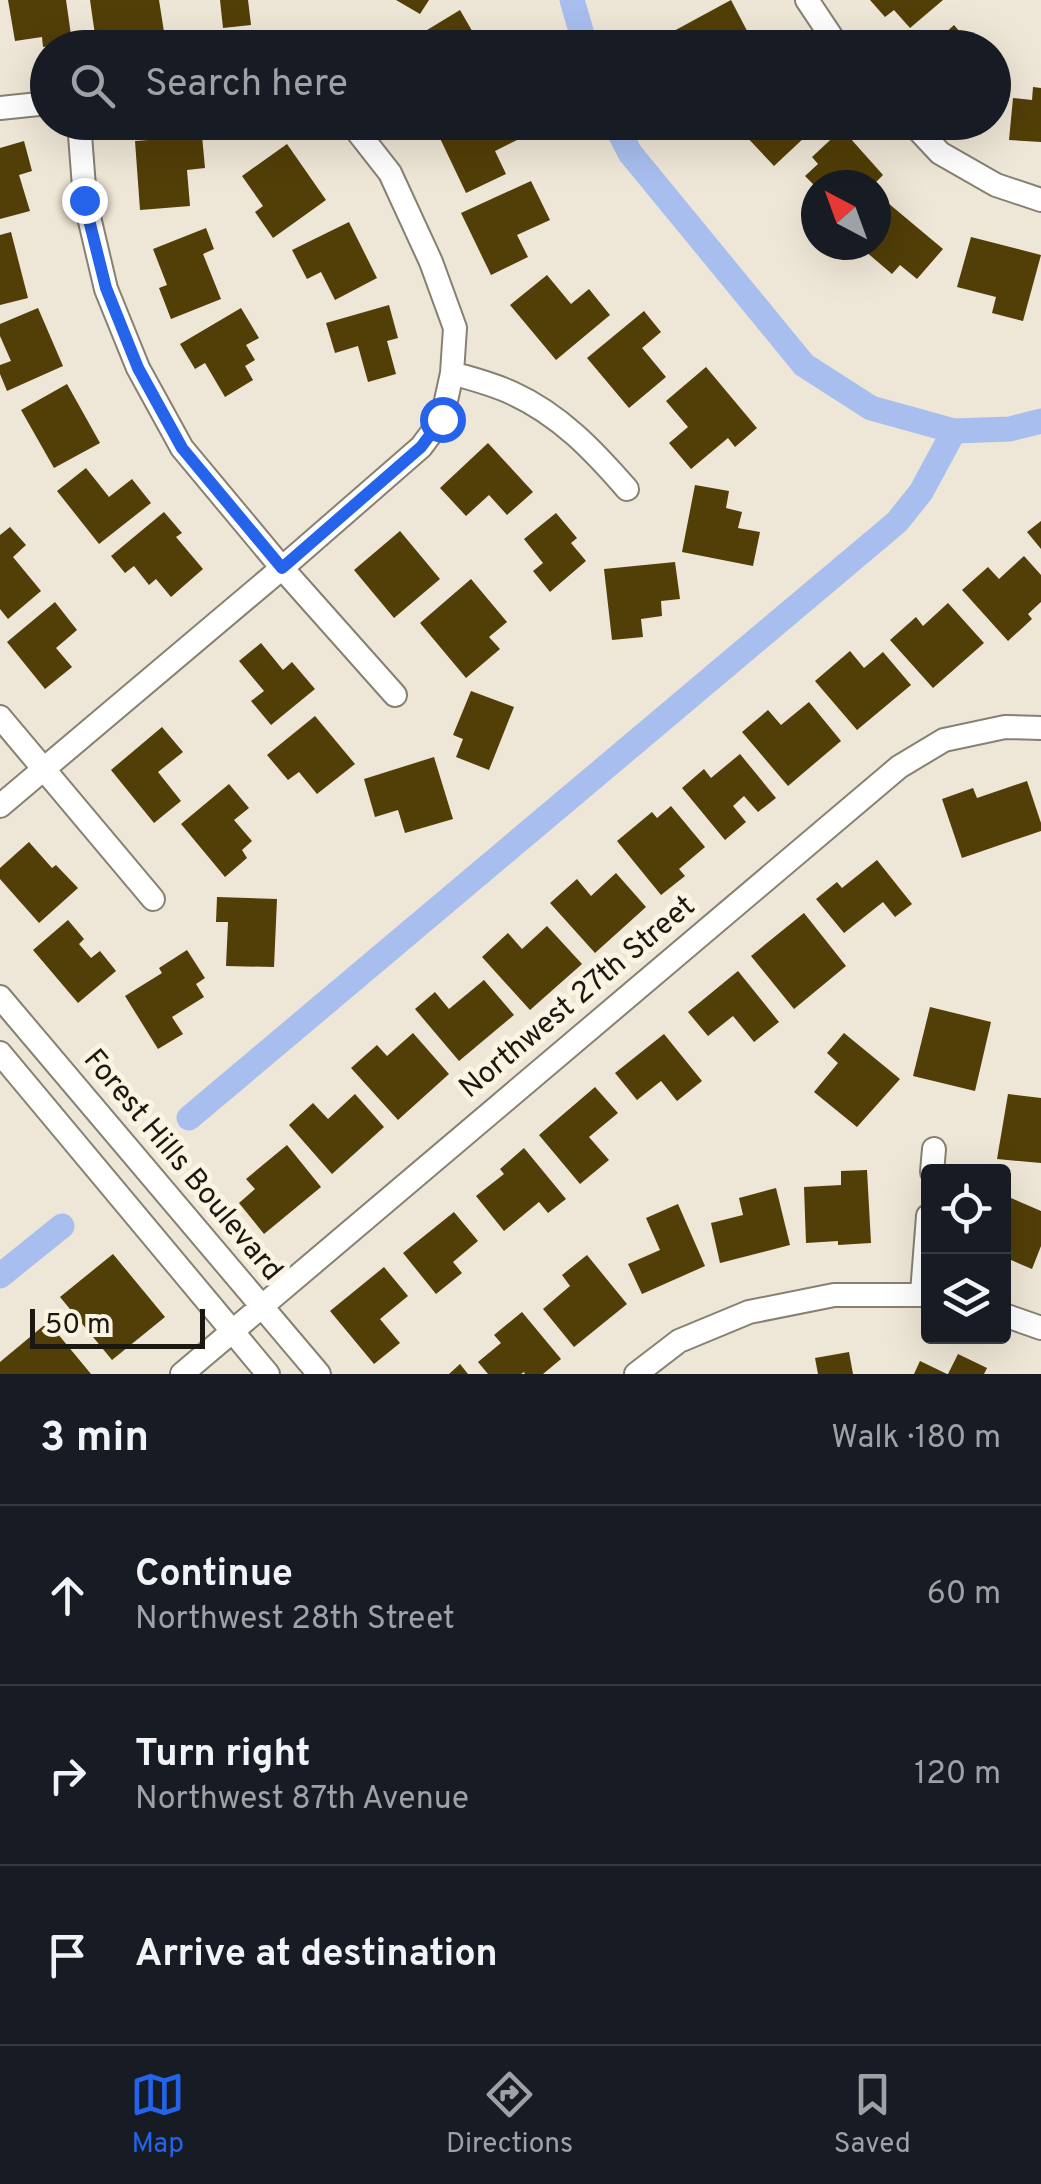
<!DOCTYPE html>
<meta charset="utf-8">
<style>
:root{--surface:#171b24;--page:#242831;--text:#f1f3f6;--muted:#9ea1a6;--line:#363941;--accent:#2563eb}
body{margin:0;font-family:Overpass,sans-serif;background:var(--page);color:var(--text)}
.controls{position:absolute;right:30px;bottom:30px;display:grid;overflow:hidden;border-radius:10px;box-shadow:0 10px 40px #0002}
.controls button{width:90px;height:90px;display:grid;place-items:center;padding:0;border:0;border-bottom:2px solid var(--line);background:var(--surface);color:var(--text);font:50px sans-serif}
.compass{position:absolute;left:801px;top:170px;width:90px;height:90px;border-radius:50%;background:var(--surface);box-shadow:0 10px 40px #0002;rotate:319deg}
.scale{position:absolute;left:30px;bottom:25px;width:175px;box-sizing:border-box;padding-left:10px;border:5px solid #1b1812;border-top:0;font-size:28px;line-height:35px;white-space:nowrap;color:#1b1812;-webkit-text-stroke:8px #fbf4e3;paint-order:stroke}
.stop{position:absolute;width:30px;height:30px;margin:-22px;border:8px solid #2563eb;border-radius:50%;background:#fff}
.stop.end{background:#2563eb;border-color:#fff;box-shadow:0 2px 10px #0008}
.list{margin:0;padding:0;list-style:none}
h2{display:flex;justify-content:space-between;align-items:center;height:130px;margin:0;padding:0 40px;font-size:42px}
h2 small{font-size:32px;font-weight:400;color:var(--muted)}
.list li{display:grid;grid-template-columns:65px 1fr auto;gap:30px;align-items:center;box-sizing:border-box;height:180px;padding:0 40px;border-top:2px solid var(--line)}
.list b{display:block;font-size:38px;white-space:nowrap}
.list p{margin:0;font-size:32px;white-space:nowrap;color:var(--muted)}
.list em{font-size:32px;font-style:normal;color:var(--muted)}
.icon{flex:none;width:55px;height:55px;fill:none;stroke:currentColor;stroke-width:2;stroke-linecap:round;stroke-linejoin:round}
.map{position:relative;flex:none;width:1041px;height:1374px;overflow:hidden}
.search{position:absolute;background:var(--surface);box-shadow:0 10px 40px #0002;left:30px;right:30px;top:30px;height:110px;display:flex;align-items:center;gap:25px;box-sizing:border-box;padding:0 35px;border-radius:55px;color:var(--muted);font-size:38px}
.sheet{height:670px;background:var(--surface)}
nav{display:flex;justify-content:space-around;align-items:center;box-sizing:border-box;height:140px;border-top:2px solid var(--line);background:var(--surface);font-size:28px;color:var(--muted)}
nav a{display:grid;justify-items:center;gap:5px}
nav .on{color:var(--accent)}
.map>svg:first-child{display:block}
</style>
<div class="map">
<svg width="1041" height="1374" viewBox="0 0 1041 1374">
<rect width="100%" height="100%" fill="#eee6d6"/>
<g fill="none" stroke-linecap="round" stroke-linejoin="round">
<path stroke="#a8beee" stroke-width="25" d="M572 0 586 48
M614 122 630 153 804 365 871 408 954 431 1010 429 1041 421
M189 1118 897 522 921 492 954 431
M0 1276 62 1226"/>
</g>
<path fill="#523e07" d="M8 0H66L72 42 43 47 42 37 15 41Z
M90 0H159L164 32 96 42Z
M220 0H248L251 25 223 28Z
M396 0H429L420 14Z
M731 0 756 48H681L672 32Z
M870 0H943L910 28 894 10 885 17Z
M460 10 482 48H406L404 44Z
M954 25 974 48H929Z
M1033 87 1041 88V142L1009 140 1013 98 1032 100Z
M452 122H509L517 140 495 151 506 174 466 193 436 130Z
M754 122H821L774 166 743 133Z
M842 129 883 175 873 185H814L805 176 818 164 812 157Z
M202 136 205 168 187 170 190 206 140 210 135 141Z
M24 141 32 171 19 175 30 211 0 219V148Z
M287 144 326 200 273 238 255 212 263 206 242 176Z
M531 181 550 220 517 235 528 257 491 275 461 213Z
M888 203 943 249 917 279 900 265 892 274 858 245H876V218Z
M349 222 377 278 335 300 321 272 307 279 292 250Z
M206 228 214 249 203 254 221 299 171 319 159 288 167 285 153 249Z
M11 232 28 298 0 305V235Z
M971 237 1041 255 1023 321 992 313 996 297 957 287Z
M547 275 571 304 589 289 610 315 556 360 510 305Z
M389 305 398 338 387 341 396 374 368 382 358 346 335 353 326 323Z
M38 308 63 366 7 391 0 374V365L11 361 0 336V324Z
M241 308 259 338 246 345 255 360 245 366 253 380 225 397 205 363 195 369 180 344Z
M644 311 661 332 642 348 666 377 629 408 587 358Z
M706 367 757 428 735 447 728 438 691 469 669 443 688 427 666 401Z
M67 384 100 443 54 468 21 410Z
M488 443 533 492 507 515 489 495 466 516 440 488Z
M86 468 109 497 132 479 151 503 99 544 57 491Z
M695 485 729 491 726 508 742 512 738 528 760 532 753 566 682 552Z
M164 512 182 533 176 537 203 569 171 597 156 579 149 585 134 566 125 573 111 556Z
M556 513 577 538 571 543 586 561 550 592 533 571 543 563 524 539Z
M1041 521V549L1027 532Z
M10 527 26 545 13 557 41 591 8 619 0 609V535Z
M400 531 440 579 394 618 354 570Z
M1024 556 1041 575V602L1028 614 1032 619 1008 641 962 590 988 567 999 579Z
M675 562 680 599 661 601 662 616 641 619 643 637 612 640 604 569Z
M471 579 507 622 489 637 500 649 466 678 420 623Z
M55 602 77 630 56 648 72 667 45 689 7 642Z
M948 603 984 643 933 688 890 640 916 617 923 626Z
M261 643 283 670 292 662 315 689 271 725 251 701 264 691 239 661Z
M850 651 864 668 883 652 911 685 857 730 815 681Z
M471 691 514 707 489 770 456 757 463 739 453 735Z
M809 702 841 741 788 786 742 732 768 710 781 725Z
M315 716 355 764 317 794 299 772 288 780 267 755Z
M162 727 183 752 158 772 181 801 154 823 111 770Z
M740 754 776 798 758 812 744 796 733 806 746 822 725 840 682 788 704 769 711 778Z
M434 757 453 819 405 833 398 810 375 817 364 779Z
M1027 781 1041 823V831L962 858 942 799 973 788 977 798Z
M229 784 249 808 234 820 252 841 242 850 247 858 225 877 181 824Z
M671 806 705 847 679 869 685 876 661 895 617 841 652 812 657 818Z
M29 842 52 868 56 865 78 888 39 923 0 879V868Z
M877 860 912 904 895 917 883 902 844 933 816 899 837 882 842 888Z
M616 873 646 907 595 953 550 903 577 879 591 896Z
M217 897 277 899 274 967 226 966 228 922H216Z
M804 913 846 966 794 1009 751 956Z
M68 920 84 939 79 944 91 958 100 951 116 971 78 1003 33 950Z
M547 926 582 964 530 1010 482 957 508 933 522 949Z
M187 950 205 978 196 984 204 997 172 1017 183 1034 158 1049 125 996 162 973 159 968Z
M738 971 779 1022 754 1042 733 1016 708 1036 688 1012Z
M484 980 514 1015 459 1061 415 1009 435 992 449 1009Z
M930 1007 991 1022 975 1091 913 1076Z
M413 1033 449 1074 398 1120 351 1068 377 1045 387 1056Z
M844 1033 900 1079 857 1127 814 1092 838 1063 827 1053Z
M664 1034 702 1081 677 1101 661 1081 637 1100 615 1073Z
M595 1087 618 1113 589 1137 609 1160 580 1184 539 1135Z
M355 1094 384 1127 332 1174 289 1125 313 1103 328 1119Z
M1008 1094 1041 1098V1163L997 1159Z
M287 1145 321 1187 264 1234 239 1203 255 1189 246 1179Z
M524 1148 566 1199 548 1213 539 1202 504 1231 476 1196 504 1174 500 1169Z
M867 1170 871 1243 838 1245V1241L806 1243 804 1187 841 1185V1171Z
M776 1188 790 1245 720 1263 711 1223 743 1215 739 1198Z
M1004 1195 1041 1211V1246L1032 1269 1004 1257Z
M678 1204 705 1266 642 1294 628 1264 660 1250 646 1218Z
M454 1212 478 1241 453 1262 462 1273 436 1294 403 1253Z
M113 1254 165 1317 112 1360 60 1297Z
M587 1255 627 1304 574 1347 543 1309 570 1286 562 1275Z
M384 1267 408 1296 380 1319 400 1343 374 1364 330 1311Z
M522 1312 561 1359 543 1374H525L524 1372 521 1374H488L478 1362 501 1343 494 1335Z
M48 1322 91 1374H0V1362Z
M849 1352 853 1374H818L815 1358Z
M958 1354 987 1368 984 1374H948Z
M920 1361 947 1374H914Z
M460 1364 468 1374H449Z"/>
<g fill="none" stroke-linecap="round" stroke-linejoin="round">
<defs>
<path id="minor" d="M807 0 839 48
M0 108 48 103
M79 122 85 200 106 289 138 368 182 448 282 568 395 695
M911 122 940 153 996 185 1041 200
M452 373C472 379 493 384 512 393 560 415 593 450 627 489
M0 717 153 899
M0 806 282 568 421 447 442 419 452 373 455 328 431 262 390 173 350 122
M0 997 319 1374
M0 1053 268 1374
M932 1172 934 1149
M922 1293 928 1216
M1004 1315 1041 1328
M182 1374 899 767 944 740 1005 727 1041 728
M636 1374 679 1341 749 1312 834 1295H928"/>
</defs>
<use href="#minor" stroke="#878172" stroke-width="26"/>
<use href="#minor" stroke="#fff" stroke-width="22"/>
</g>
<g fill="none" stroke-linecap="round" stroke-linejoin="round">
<path stroke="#2563eb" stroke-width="12" d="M84 200 106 288 138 368 182 448 282 568 421 447 442 419"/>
</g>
<g text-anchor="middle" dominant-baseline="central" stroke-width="10" stroke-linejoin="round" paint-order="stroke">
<g font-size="30" fill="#1b1812" stroke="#fbf4e3">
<text transform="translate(578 998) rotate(-40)">Northwest 27th Street</text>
<text transform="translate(182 1166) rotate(50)">Forest Hills Boulevard</text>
</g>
</g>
</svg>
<div class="controls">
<button><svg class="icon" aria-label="locate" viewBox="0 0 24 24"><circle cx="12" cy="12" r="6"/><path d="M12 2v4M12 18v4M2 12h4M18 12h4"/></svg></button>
<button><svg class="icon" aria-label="layers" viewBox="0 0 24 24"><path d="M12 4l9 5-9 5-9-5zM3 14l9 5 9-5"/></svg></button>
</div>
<svg class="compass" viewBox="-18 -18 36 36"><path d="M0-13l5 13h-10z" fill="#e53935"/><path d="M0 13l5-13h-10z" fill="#9ea1a6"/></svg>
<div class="scale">50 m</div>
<div class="stop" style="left:442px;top:419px"></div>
<div class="stop end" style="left:84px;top:200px"></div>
<div class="search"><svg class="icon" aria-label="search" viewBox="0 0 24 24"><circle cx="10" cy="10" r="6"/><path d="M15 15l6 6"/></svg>Search here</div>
</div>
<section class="sheet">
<h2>3 min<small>Walk · 180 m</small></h2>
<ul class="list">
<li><svg class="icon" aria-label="ahead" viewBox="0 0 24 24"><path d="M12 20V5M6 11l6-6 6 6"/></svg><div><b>Continue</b><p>Northwest 28th Street</p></div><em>60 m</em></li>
<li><svg class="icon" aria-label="right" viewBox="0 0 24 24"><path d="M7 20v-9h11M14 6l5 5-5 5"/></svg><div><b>Turn right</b><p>Northwest 87th Avenue</p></div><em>120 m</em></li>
<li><svg class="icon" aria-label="arrive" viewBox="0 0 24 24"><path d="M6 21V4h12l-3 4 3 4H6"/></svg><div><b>Arrive at destination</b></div></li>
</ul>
</section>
<nav>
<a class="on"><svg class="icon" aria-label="map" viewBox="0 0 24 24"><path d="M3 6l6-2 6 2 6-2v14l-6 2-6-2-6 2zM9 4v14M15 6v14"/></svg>Map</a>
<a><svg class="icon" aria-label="directions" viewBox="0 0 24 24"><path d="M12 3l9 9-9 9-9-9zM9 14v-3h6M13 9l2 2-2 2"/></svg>Directions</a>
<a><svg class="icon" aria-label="saved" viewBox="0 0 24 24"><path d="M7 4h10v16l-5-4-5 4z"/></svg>Saved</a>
</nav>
